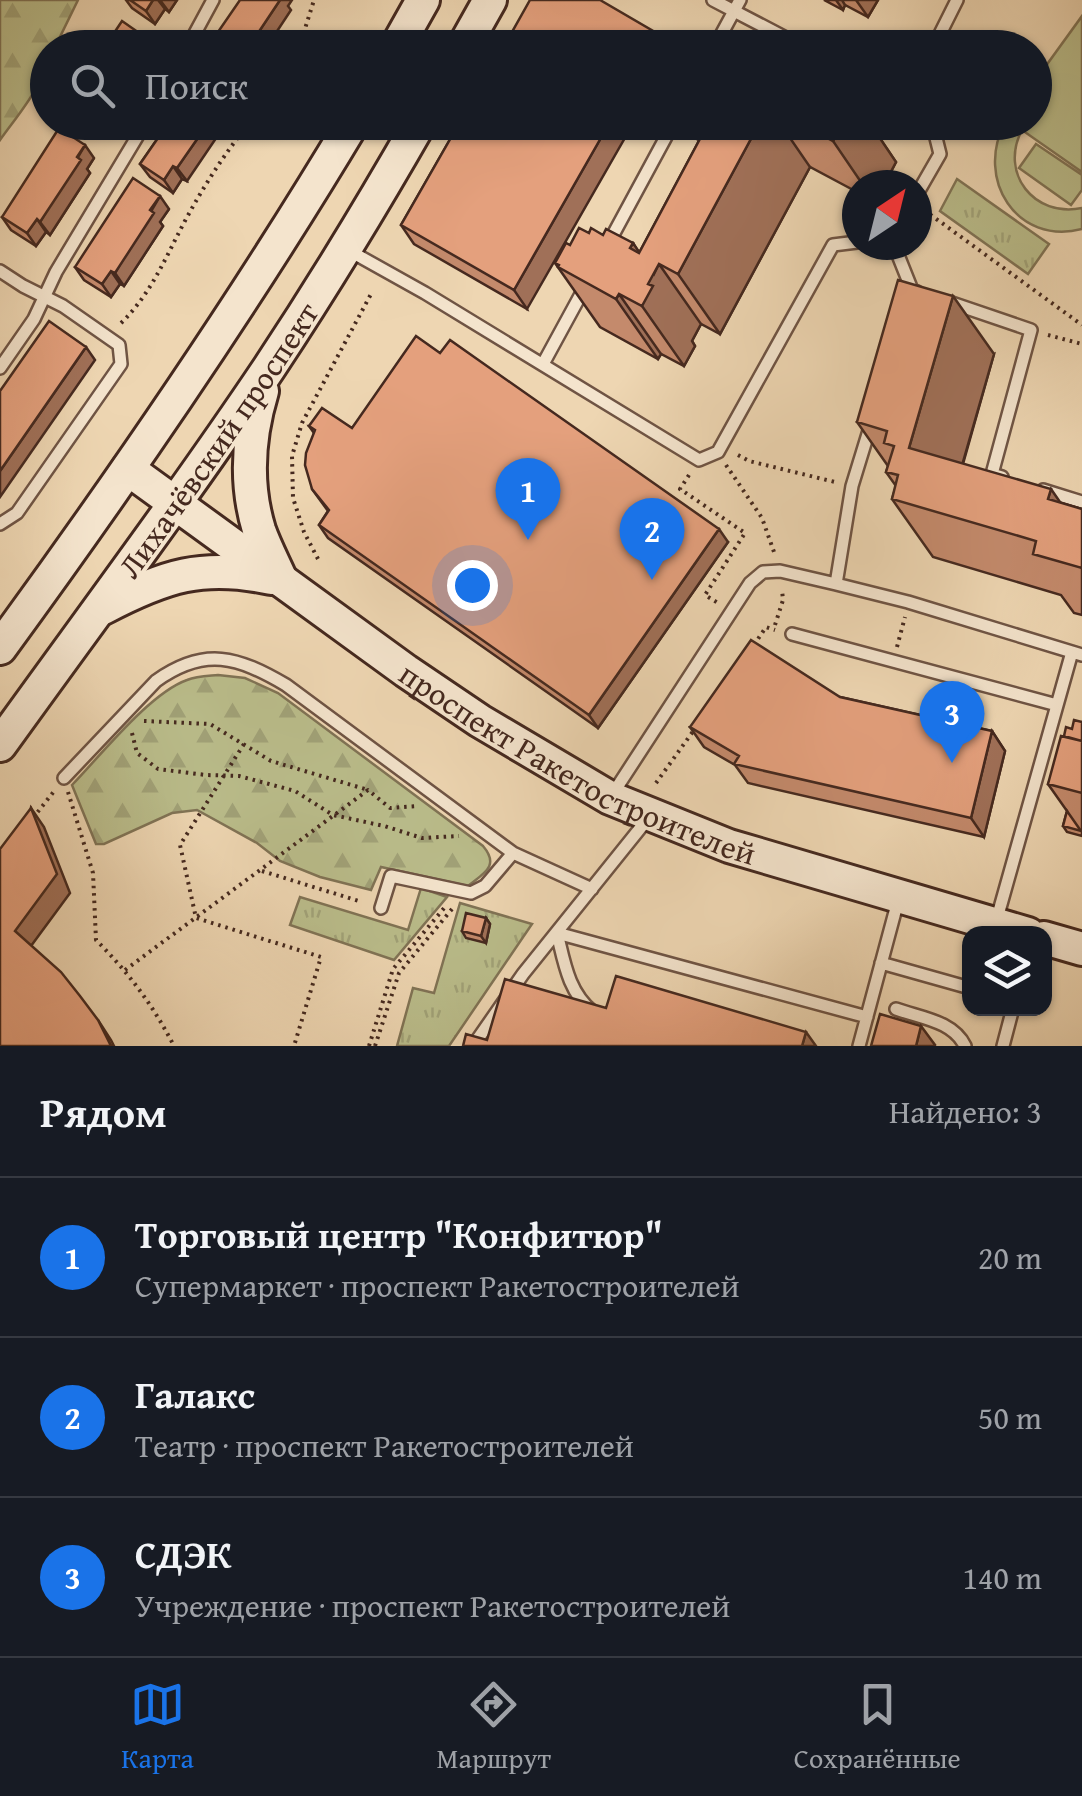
<!DOCTYPE html>
<html lang="ru">
<meta charset="utf-8">
<style>
:root{--surface:#171b24;--page:#242831;--text:#f1f3f6;--muted:#9ea1a6;--line:#363941;--accent:#1a73e8}
body{margin:0;font-family:"Gentium Book Plus",serif;background:var(--page);color:var(--text)}
.controls{position:absolute;right:30px;bottom:30px;display:grid;overflow:hidden;border-radius:20px;box-shadow:0 2px 8px #0004}
.controls button{width:90px;height:90px;display:grid;place-items:center;padding:0;border:0;border-bottom:2px solid var(--line);background:var(--surface);color:var(--text);font:50px sans-serif}
.compass{position:absolute;left:842px;top:170px;width:90px;height:90px;border-radius:50%;background:var(--surface);box-shadow:0 2px 8px #0004;rotate:35deg}
.you{position:absolute;left:472px;top:585px;width:35px;height:35px;margin:-25px;border:8px solid #fff;border-radius:50%;background:#1a73e8;box-shadow:0 0 0 15px #1a73e833}
.badge{display:grid;place-items:center;width:65px;height:65px;border-radius:50%;background:var(--accent);color:#fff;font-size:32px;font-weight:700}
.pin{position:absolute;translate:-50% -82px;filter:drop-shadow(0 2px 5px #0008)}
.pin::after{content:'';position:absolute;top:52px;width:35px;height:30px;background:inherit;clip-path:polygon(0 0,100% 0,50% 100%)}
.list{margin:0;padding:0;list-style:none}
h2{display:flex;justify-content:space-between;align-items:center;height:130px;margin:0;padding:0 40px;font-size:42px}
h2 small{font-size:32px;font-weight:400;color:var(--muted)}
.list li{display:grid;grid-template-columns:65px 1fr auto;gap:30px;align-items:center;box-sizing:border-box;height:160px;padding:0 40px;border-top:2px solid var(--line)}
.list b{display:block;font-size:38px;white-space:nowrap}
.list p{margin:0;font-size:32px;white-space:nowrap;color:var(--muted)}
.list em{font-size:32px;font-style:normal;color:var(--muted)}
.icon{flex:none;width:55px;height:55px;fill:none;stroke:currentColor;stroke-width:2;stroke-linecap:round;stroke-linejoin:round}
.map{position:relative;flex:none;width:1082px;height:1046px;overflow:hidden}
.search{position:absolute;background:var(--surface);box-shadow:0 2px 8px #0004;left:30px;right:30px;top:30px;height:110px;display:flex;align-items:center;gap:25px;box-sizing:border-box;padding:0 35px;border-radius:55px;color:var(--muted);font-size:38px}
.sheet{height:610px;background:var(--surface)}
nav{display:flex;justify-content:space-around;align-items:center;box-sizing:border-box;height:140px;border-top:2px solid var(--line);background:var(--surface);font-size:28px;color:var(--muted)}
nav a{display:grid;justify-items:center;gap:5px}
nav .on{color:var(--accent)}
.map>svg:first-child{display:block}
</style>
<div class="map">
<svg width="1082" height="1046" viewBox="0 0 1082 1046">
<defs>
<pattern id="grass-tufts" width="24" height="20" patternUnits="userSpaceOnUse" patternTransform="scale(2.5)"><rect width="24" height="20" fill="#babd8b"/><path d="M3 7l-1-3M5 7V3M7 7l1-3M15 17l-1-3M17 17v-4M19 17l1-3" fill="none" stroke="#a1a278"/></pattern>
<pattern id="forest-firs" width="22" height="20" patternUnits="userSpaceOnUse" patternTransform="scale(2.5)"><rect width="22" height="20" fill="#babd8b"/><path d="M5 1l3.5 6h-7zM16 11l3.5 6h-7z" fill="#a1a278"/></pattern>
</defs>
<rect width="100%" height="100%" fill="#eed6b2"/>
<filter id="stains"><feTurbulence type="fractalNoise" baseFrequency=".002" numOctaves="4"/><feColorMatrix values="0 0 0 0 .2 0 0 0 0 .09 0 0 0 0 .02 0 0 0 .5 -.17"/></filter>
<radialGradient id="worn" r=".72"><stop offset=".6" stop-color="#630" stop-opacity="0"/><stop offset="1" stop-color="#630" stop-opacity=".3"/></radialGradient>
<path fill="url(#grass-tufts)" stroke="#807355" stroke-width="2.5" d="M957 179 1049 244 1028 274 940 211Z
M421 888 447 897 394 960 290 925 300 897 408 930Z
M460 903 532 924 449 1046H397L413 988 434 993Z"/>
<path fill="url(#forest-firs)" stroke="#807355" stroke-width="2.5" d="M0 0H78L55 47 48 48C48 82 19 113 0 140Z
M218 675 245 678 278 693 483 846C500 866 484 873 468 886L381 867 371 890 320 877 280 861 257 843 197 810 172 813 104 844H96L72 785C101 755 150 693 187 680 197 676 208 676 218 675Z"/>
<path fill="#babd8b" stroke="#807355" stroke-width="2.5" d="M1082 16V172L1022 130C999 173 1034 218 1082 208V229C1016 246 975 178 1005 123L1034 122 1035 81Z
M1036 144 1082 175V190L1071 205 1019 168Z"/>
<g fill="none" stroke-linecap="round" stroke-linejoin="round">
<defs>
<path id="lane" d="M713 0 805 48
M187 48 213 0
M714 48 740 0
M933 48 957 0
M696 122 708 145
M917 194 940 154 933 126 930 122
M894 245 912 290 917 292
M607 246 674 122
M348 250 425 293 699 460 718 452 833 245 857 242
M0 271 23 286 63 306 119 345 121 364 17 513 0 524
M949 302 1031 330 992 474 1002 477
M543 364 586 285
M0 368 34 319 56 272 146 122
M871 424 852 486 836 584 908 602 1082 655
M1043 490 1082 502
M792 634 1057 705
M64 778 156 681C205 646 238 657 286 685L513 853 592 889
M612 795 750 583 763 572 780 571 836 584
M381 908 391 876 471 893 485 886 513 853
M996 922 1072 652
M881 963 970 988
M896 1009C921 1018 953 1021 965 1046
M593 1012C568 992 564 961 557 933L867 1017
M473 1046 523 974 650 816
M859 1046 899 897
M1003 1046 1013 1008"/>
<g id="secondary">
<path d="M396 48 423 0"/>
<path d="M463 48 490 0"/>
<path d="M262 391C248 437 245 484 259 530 265 547 274 564 281 580"/>
<path id="s1" d="M128 469 406 671 480 721 610 798 729 846 1028 934"/>
<path d="M103 608C164 576 203 563 271 578"/>
<path d="M0 648C125 477 244 304 353 122"/>
<path id="s2" d="M0 745C90 620 183 496 269 368 322 288 372 206 420 122"/>
<path d="M1044 938 1082 949"/>
</g>
</defs>
<use href="#lane" stroke="#6f5444" stroke-width="16"/>
<use href="#secondary" stroke="#45291f" stroke-width="38"/>
<path stroke="#45291f" stroke-width="4" stroke-dasharray="2.5 5" stroke-linecap="butt" d="M299 48 314 0
M924 210 1082 325
M121 323C152 293 166 256 186 219 205 184 225 153 250 122
M1048 335 1082 344
M738 455 749 461 835 482
M726 465 762 518 774 552
M689 475 680 489 745 533 705 595 718 603
M318 559 304 532 293 498 292 456 302 423 371 294
M775 625 783 600 782 590
M754 645 766 627 775 630
M897 647 905 617
M144 721 210 724 271 761 365 789
M132 733 137 753 158 769 206 775 239 776 295 791 333 815 384 826 422 838 459 836
M244 744 180 845 196 918 321 957 294 1046
M656 783 694 730
M68 792 93 873 96 940C128 972 153 1005 174 1046
M33 818 55 790
M262 871 362 902
M125 970 368 790 390 808 419 806
M369 1046 393 969 445 907
M375 1046 399 973 452 909"/>
<use href="#lane" stroke="#f4e4cd" stroke-width="11"/>
<use href="#secondary" stroke="#f4e4cd" stroke-width="32"/>
</g>
<path fill="#c48a6c" stroke="#45291f" stroke-width="2.5" d="M126 0H177L169 12 165 9 155 24 132 8Z
M824 0H878L868 17 845 5 843 10Z
M73 122H111L108 126 104 123 95 137Z
M169 122 187 181 182 179 173 193 150 177 140 164Z
M460 122 527 309 414 244 401 225Z
M709 122H869L896 162 884 185H857V192L810 167 720 334 701 324 692 341 695 346 684 366 661 354 658 359 600 327 555 263 570 245 589 233 603 235 633 243 639 253Z
M94 158 87 169 90 173 50 235 46 232 36 246 11 230 2 217Z
M169 209 160 222 163 226 124 286 120 284 111 297 84 280 75 267Z
M440 353 728 542 598 728 328 538 319 525 328 511 312 489 314 433 309 426 352 428Z
M994 354 963 464 1061 503 1082 509V615L1074 613 1061 595 933 557 892 499 896 486 886 472 888 466 857 422Z
M840 697 992 731 1005 751 984 837 748 783 735 765 704 747 690 727Z
M1082 722V836L1067 832 1063 826 1067 811 1048 784 1072 729Z
M486 918 490 924 486 943 466 938 462 931Z"/>
<path fill="#a07058" stroke="#45291f" stroke-width="2.5" d="M153 0H158L165 9 155 24 146 11Z
M160 0H177L169 12Z
M280 0H292L288 6 291 10 266 48H248Z
M836 0H842L845 5 843 10Z
M856 0H878L868 17Z
M660 35 669 48H653Z
M145 37 153 48H138Z
M87 122 104 123 95 137 86 124Z
M209 122H227L187 181 177 168Z
M610 122H634L527 309 514 290Z
M760 122H779L810 167 720 334 678 274Z
M843 122H869L896 162 884 185H863L833 141Z
M85 145 94 158 87 169 90 173 50 235 40 222Z
M173 166 182 179 173 193 164 180Z
M160 196 169 209 160 222 163 226 124 286 115 273Z
M37 219 46 232 36 246 27 233Z
M633 243 654 274 659 264 701 324 692 341 695 346 684 366 642 306 630 248Z
M111 271 120 284 111 297 102 284Z
M619 294 661 354 658 359 616 299Z
M953 296 994 354 950 507 909 448Z
M86 347 95 360 0 497V471Z
M1051 489 1082 534 1048 499Z
M719 529 728 542 598 728 589 715Z
M992 731 1005 751 984 837 971 818Z
M31 808 44 827 70 893 28 950 15 931Z
M486 918 490 924 486 943 481 936Z
M98 1020 111 1040 114 1046H111Z
M921 1026 935 1045 934 1046H916Z
M806 1032 816 1046H802Z"/>
<path fill="#e4a07d" stroke="#45291f" stroke-width="2.5" d="M130 0H153L146 11Z
M240 0H280L248 48H207Z
M530 0H600L660 35 653 48H503Z
M122 21 145 37 138 48H104Z
M769 39 785 48H765Z
M169 122H209L177 168 173 166 164 180 140 164Z
M460 122H610L514 290 401 225Z
M709 122H760L678 274 659 264 648 284 653 286 642 306 619 294 616 299 558 267 559 265 555 263 566 243 570 245 579 228 589 233 591 228 603 235 606 229 633 243 630 248 639 253Z
M797 122H843L833 141Z
M59 128 85 145 77 157 81 160 40 222 37 219 27 233 2 217Z
M133 178 160 196 150 210 154 213 115 273 111 271 102 284 75 267Z
M898 280 953 296 909 448 1051 489 1048 499 1082 509V568L1033 554 1036 541 892 499 898 475 886 472 894 446 884 443 887 431 857 422Z
M49 321 86 347 0 471V391Z
M416 336 440 353 450 340 719 529 589 715 319 525 329 510 312 489 305 465 306 453 315 430 309 426 322 408 352 428Z
M751 640 840 697 992 731 971 818 734 764 739 756 690 727Z
M1074 720 1082 722V741L1064 736 1066 727 1072 729Z
M1061 736 1082 741V793L1048 784Z
M31 808 57 874 15 931 61 972 80 996 98 1020 111 1046H0V849Z
M1067 811 1081 831 1063 826Z
M466 913 486 918 481 936 462 931Z
M616 976 806 1032 802 1046H463L466 1034 487 1040 505 979 606 1008Z
M880 1014 921 1026 916 1046H871Z"/>
<g text-anchor="middle" dominant-baseline="central" stroke-width="8" stroke-linejoin="round" paint-order="stroke">
<g font-size="32" fill="#45291f" stroke="#f4e4cd">
<text stroke="none"><textPath href="#s2" startOffset="375">Лихачёвский проспект</textPath></text>
<text stroke="none"><textPath href="#s1" startOffset="540">проспект Ракетостроителей</textPath></text>
</g>
</g>
<rect width="100%" height="100%" filter="url(#stains)"/>
<rect width="100%" height="100%" fill="url(#worn)"/>
</svg>
<div class="controls">
<button><svg class="icon" aria-label="layers" viewBox="0 0 24 24"><path d="M12 4l9 5-9 5-9-5zM3 14l9 5 9-5"/></svg></button>
</div>
<svg class="compass" viewBox="-18 -18 36 36"><path d="M0-13l5 13h-10z" fill="#e53935"/><path d="M0 13l5-13h-10z" fill="#9ea1a6"/></svg>
<div class="you"></div>
<div class="pin badge" style="left:528px;top:540px">1</div>
<div class="pin badge" style="left:652px;top:580px">2</div>
<div class="pin badge" style="left:952px;top:763px">3</div>
<div class="search"><svg class="icon" aria-label="search" viewBox="0 0 24 24"><circle cx="10" cy="10" r="6"/><path d="M15 15l6 6"/></svg>Поиск</div>
</div>
<section class="sheet">
<h2>Рядом<small>Найдено: 3</small></h2>
<ul class="list">
<li><span class="badge">1</span><div><b>Торговый центр &quot;Конфитюр&quot;</b><p>Супермаркет · проспект Ракетостроителей</p></div><em>20 m</em></li>
<li><span class="badge">2</span><div><b>Галакс</b><p>Театр · проспект Ракетостроителей</p></div><em>50 m</em></li>
<li><span class="badge">3</span><div><b>СДЭК</b><p>Учреждение · проспект Ракетостроителей</p></div><em>140 m</em></li>
</ul>
</section>
<nav>
<a class="on"><svg class="icon" aria-label="map" viewBox="0 0 24 24"><path d="M3 6l6-2 6 2 6-2v14l-6 2-6-2-6 2zM9 4v14M15 6v14"/></svg>Карта</a>
<a><svg class="icon" aria-label="directions" viewBox="0 0 24 24"><path d="M12 3l9 9-9 9-9-9zM9 14v-3h6M13 9l2 2-2 2"/></svg>Маршрут</a>
<a><svg class="icon" aria-label="saved" viewBox="0 0 24 24"><path d="M7 4h10v16l-5-4-5 4z"/></svg>Сохранённые</a>
</nav>
